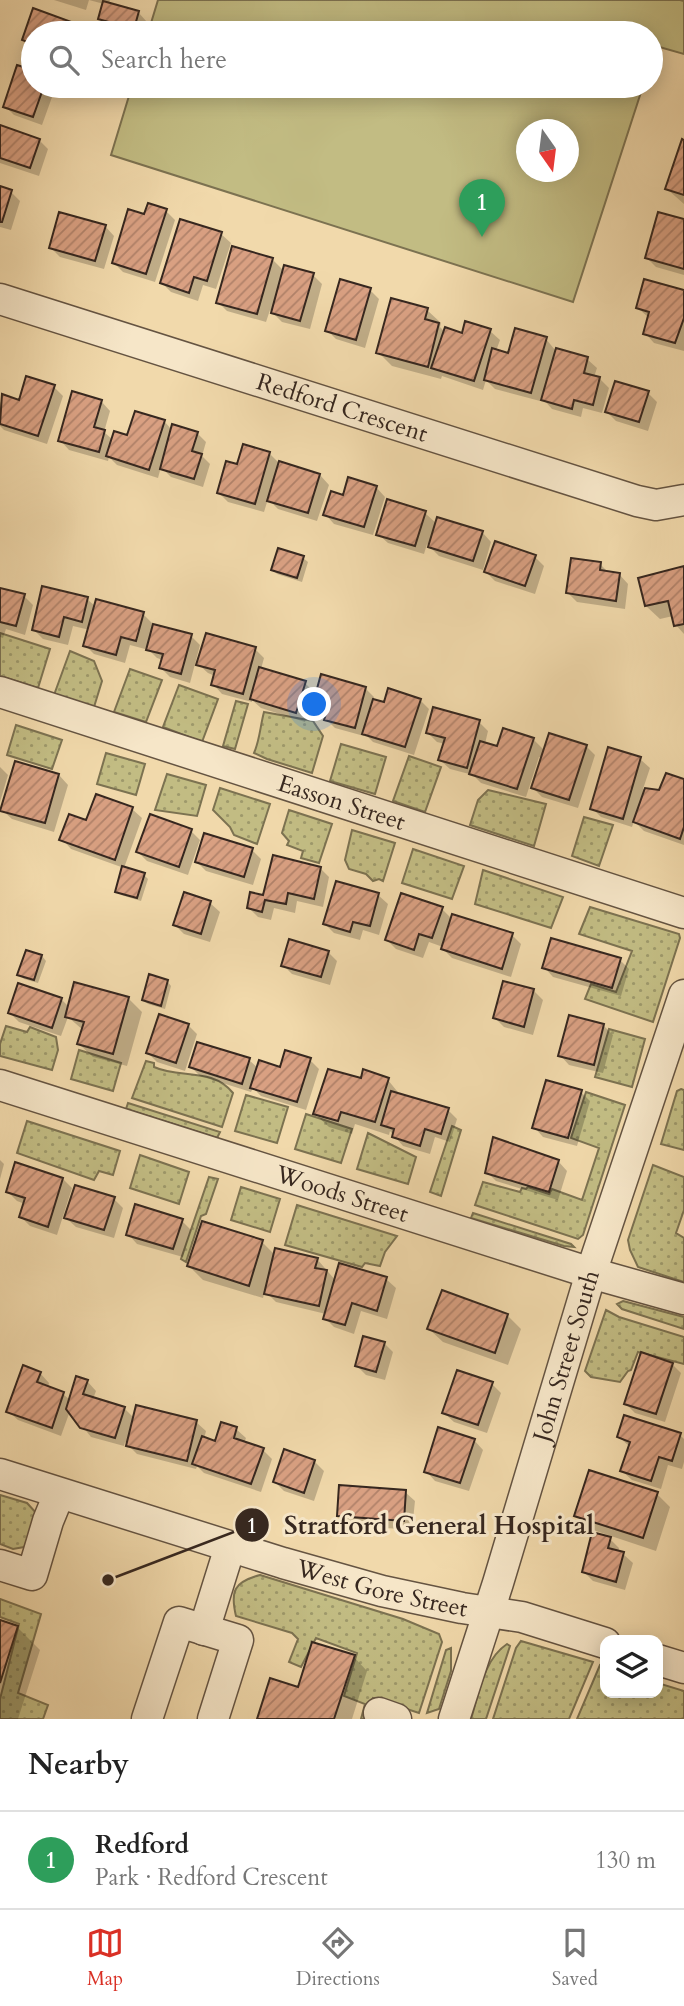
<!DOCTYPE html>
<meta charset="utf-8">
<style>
:root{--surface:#fff;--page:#f6f6f6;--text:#222;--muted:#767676;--line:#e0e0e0;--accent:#d93025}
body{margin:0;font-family:Cardo,serif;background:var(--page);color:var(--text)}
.controls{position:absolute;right:21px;bottom:21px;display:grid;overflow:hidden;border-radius:14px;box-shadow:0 4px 18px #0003}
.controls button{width:63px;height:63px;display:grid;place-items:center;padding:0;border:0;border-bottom:2px solid var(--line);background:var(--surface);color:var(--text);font:35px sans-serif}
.compass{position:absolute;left:516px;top:119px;width:63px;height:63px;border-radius:50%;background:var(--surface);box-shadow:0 4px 18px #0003;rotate:166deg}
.you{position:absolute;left:315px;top:705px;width:24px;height:24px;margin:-18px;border:5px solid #fff;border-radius:50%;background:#1a73e8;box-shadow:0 0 0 10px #1a73e833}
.badge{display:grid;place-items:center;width:46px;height:46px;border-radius:50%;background:var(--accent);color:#fff;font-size:23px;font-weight:700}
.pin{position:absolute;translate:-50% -58px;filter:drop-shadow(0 2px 4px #0008)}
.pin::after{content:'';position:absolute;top:37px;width:24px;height:21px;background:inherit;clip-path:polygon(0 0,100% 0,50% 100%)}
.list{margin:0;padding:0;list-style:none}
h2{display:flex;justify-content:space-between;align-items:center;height:91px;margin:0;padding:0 28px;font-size:30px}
h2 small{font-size:23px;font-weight:400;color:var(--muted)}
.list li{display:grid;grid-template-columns:46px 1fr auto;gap:21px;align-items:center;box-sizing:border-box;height:98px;padding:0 28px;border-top:2px solid var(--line)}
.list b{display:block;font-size:26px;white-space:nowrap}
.list p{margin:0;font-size:23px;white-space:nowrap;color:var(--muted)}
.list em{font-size:23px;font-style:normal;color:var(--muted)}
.icon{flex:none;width:38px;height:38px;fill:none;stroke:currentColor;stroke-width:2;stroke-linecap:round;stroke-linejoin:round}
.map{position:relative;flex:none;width:684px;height:1719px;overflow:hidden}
.search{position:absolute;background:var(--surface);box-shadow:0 4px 18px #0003;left:21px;right:21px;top:21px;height:77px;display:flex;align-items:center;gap:18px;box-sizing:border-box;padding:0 24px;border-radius:38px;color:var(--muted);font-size:26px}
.sheet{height:189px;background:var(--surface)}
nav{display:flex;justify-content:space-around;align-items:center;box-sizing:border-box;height:98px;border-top:2px solid var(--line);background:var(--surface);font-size:19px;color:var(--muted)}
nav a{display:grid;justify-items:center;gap:4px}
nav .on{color:var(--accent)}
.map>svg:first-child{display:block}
</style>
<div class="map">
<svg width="684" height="1719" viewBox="0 0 684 1719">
<defs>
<pattern id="grass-dots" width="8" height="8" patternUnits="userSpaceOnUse" patternTransform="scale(1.75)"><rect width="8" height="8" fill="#c2bc83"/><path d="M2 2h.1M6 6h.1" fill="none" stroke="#9e996b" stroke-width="1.8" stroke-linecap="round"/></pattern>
<pattern id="building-hatch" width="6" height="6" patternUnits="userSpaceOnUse" patternTransform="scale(1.75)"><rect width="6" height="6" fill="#d9a082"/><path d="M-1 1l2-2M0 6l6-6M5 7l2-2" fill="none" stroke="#b1826a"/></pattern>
</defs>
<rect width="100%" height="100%" fill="#f1d9ab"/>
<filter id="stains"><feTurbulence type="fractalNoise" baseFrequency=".00286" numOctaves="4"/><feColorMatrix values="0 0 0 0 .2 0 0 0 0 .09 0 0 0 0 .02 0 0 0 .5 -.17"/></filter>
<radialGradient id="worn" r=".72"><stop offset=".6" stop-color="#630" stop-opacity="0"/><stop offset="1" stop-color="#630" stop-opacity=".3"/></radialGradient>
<path fill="url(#grass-dots)" stroke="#7c7251" stroke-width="2" d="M0 633 50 649 38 688 0 676Z
M70 651 94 661 102 681 94 707 54 695Z
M130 669 162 680 146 722 114 712Z
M179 685 218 699 202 742 163 727Z
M236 701 248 704 235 749 223 746Z
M264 712 313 721 323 736 312 773 267 759 254 753C260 739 260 727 264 712Z
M16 725 62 740 52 769 7 755Z
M341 744 386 757 375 794 330 781Z
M106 753 145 764 136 795 97 784Z
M409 756 441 767 425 812 393 801Z
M167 774 206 785 197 816 155 810Z
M220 788 270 804 257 844 234 835 230 827 213 810Z
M488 790 546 804 534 846 470 825 478 800Z
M289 810 332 824 319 863 301 858 303 851 287 845 289 841 282 833Z
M584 817 613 825 599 866 572 856Z
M352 830 395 843 383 881 379 879 373 881 366 874 349 869 345 860Z
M413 849 464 866 452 899 402 883Z
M483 870 563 897 551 928 475 904Z
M590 907 679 934 680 938 653 1022 585 999 591 984 616 992 632 951 579 934Z
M6 1026 27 1032 30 1027 56 1037 58 1050 52 1070 0 1056V1044Z
M609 1029 645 1039 632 1087 595 1077Z
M79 1050 121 1063 113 1091 71 1079Z
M146 1061 154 1063V1067C180 1079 212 1067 233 1093L222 1127 132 1098Z
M681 1089 684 1090V1150L661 1144 677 1091Z
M586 1092 625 1105 583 1235 578 1239 475 1205 483 1182 520 1192 522 1188 526 1189 528 1187 549 1194 552 1189 582 1200 599 1148 571 1138Z
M246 1095 288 1107 277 1143 235 1131Z
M128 1103 220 1132 217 1138 126 1109Z
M306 1114 352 1129 341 1163 295 1149Z
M27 1121 120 1151 113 1175 99 1171 94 1180 17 1153Z
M452 1126 461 1130 441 1196 430 1192Z
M368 1133 416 1157 408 1184 357 1169Z
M140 1155 189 1172 179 1204 130 1188Z
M653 1165 684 1177V1210L676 1233 684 1238V1282L638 1267 630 1250 628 1240Z
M209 1177 218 1179 206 1214 201 1216 186 1262 181 1259Z
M241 1187 280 1199 270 1232 231 1220Z
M297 1205 397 1236 385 1252 380 1266 365 1263 362 1267 285 1245Z
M473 1213 571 1244 574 1247 564 1246 471 1218Z
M623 1301 684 1317V1329L622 1309 617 1304Z
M606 1310 619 1317 684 1337V1364L638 1352 631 1370 628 1371 620 1382 591 1377 585 1371Z
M0 1495 27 1503 38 1515 36 1533 24 1547 13 1549 0 1544Z
M260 1575 403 1619 439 1634 442 1642 419 1713 373 1698 366 1719H361L365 1704 344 1696 357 1653 316 1638 301 1667 289 1662 298 1639 292 1633 236 1616C230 1591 234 1582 260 1575Z
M0 1599 41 1614 18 1693 48 1705 43 1719H0V1699L19 1624 0 1617Z
M521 1641 593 1662 569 1719H493L516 1648Z
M507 1644 510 1646 486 1719H471C479 1693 484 1659 507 1644Z
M451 1648V1671L439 1709 427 1713 446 1650Z
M600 1665 605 1666V1693H658V1683L684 1691V1719H577Z"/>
<path fill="#c2bc83" stroke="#7c7251" stroke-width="2" fill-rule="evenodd" d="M158 0H680L684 1V54L656 46 651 62V33H148Z
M132 86H643L573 302 111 155ZM526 130H568V172H526Z"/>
<path fill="#0003" d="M54 0H110L108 5 138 12 147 22 144 33H128L109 28 100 19 104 4 89 0 86 10Z
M34 10 76 25 85 33H33V49L24 40Z
M18 67 33 72V86H56L42 125 14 115 5 106Z
M0 127 39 140 48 149 39 176 0 163Z
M684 141V204L667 189Z
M0 188 11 192 20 201 11 230 0 227Z
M166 211 175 220 155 282 123 272 114 263 145 216Z
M181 221 221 234 231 243 216 289 203 285 198 301 171 292 162 283Z
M684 221V275L656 267 647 258Z
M105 226 114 236 104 269 60 257 51 248Z
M272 259 284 271 313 275 322 284 310 329 282 322 270 310 266 322 227 311 218 302Z
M370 290 379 299 365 348 336 339 327 330Z
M684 292V351L654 343 645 333 649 318 638 308Z
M427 310 441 323 440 327 445 332 463 335 490 331 500 340 496 351 509 355 546 339 555 350 587 359 597 368 594 377 600 379 609 388 602 413 583 408 581 417 552 409 541 397 540 401 495 389 486 380 483 390 442 376 441 379 392 366 378 352Z
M54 387 63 396 47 444 4 430 0 426V404L3 396 20 402Z
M648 393 657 402 648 431 616 421 607 412Z
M101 401 110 411 104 432 113 440 128 437 164 421 172 430 197 433 206 442 202 456 210 464 203 487 171 477 161 467 158 478 117 465 109 457 108 461 69 450 60 440Z
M269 453 279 463 320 475 329 485 317 521 278 509 268 499 264 512 228 502 219 493 239 466Z
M376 487 385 497 373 535 334 524 325 514 344 497Z
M425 513 437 524 482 532 491 542 483 570 439 556 427 544 424 554 388 543 378 534Z
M535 557 544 566 535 594 495 581 486 572Z
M303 558 308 562 302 582 277 574 273 570Z
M600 564 609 573 619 574 628 584 625 609 577 602 568 593Z
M684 568V634L676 625 673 616 660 619 646 606Z
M0 589 24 596 33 605 25 635 6 629 3 638 0 637Z
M87 599 96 607 143 614 152 623V625L191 636 200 645 190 683 170 677 161 668 163 660 157 658 146 647 145 649 130 645 125 663 94 654 85 645 90 630 73 626 68 645 43 639 34 630Z
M255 649 264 658 261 669 305 683 314 692 305 722 261 708 252 700V702L222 694 213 684 215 676 208 673 198 664Z
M365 688 374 697V701L385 704 420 700 429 709 414 755 373 742 365 734 364 736 335 728 326 719 327 716 314 706Z
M479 722 488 731 485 744 498 748 533 739 545 751 586 746 595 755 578 808 542 797 533 788 542 758 539 757 526 797 481 783 473 775 450 769 440 760 445 744 437 742 428 733Z
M640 759 650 768 643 789 660 792 684 781V845L644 831 634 821 632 827 601 817 592 808Z
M0 767 8 775 0 802Z
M59 775 68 785 54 832 12 819 2 810Z
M97 796 132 809 142 818 124 868 71 849 62 839 87 822Z
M191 831 200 840 188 875 147 861 138 852Z
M252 850 261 859 253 885 206 871 197 862Z
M320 868 329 877 323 907 297 901 295 913 274 908 271 920 258 917 249 908 264 897Z
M144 875 148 879 141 901 121 895 117 891Z
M378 895 388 904 379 935 363 930 360 940 334 933 325 924Z
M210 903 220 912 210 942 184 934 175 925Z
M442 909 452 919 512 935 521 944 511 977 452 958 443 949V947L429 942 423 958 396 949 387 940Z
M328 952 337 961 330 985 292 974 283 965Z
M42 956 46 961 38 983 24 979 19 975Z
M620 960 629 969 621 996 553 977 544 967Z
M167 981 171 986 165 1009 148 1004 143 1000Z
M504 983 534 991 543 1000 533 1035 504 1027 495 1018Z
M128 998 142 1012 127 1066 93 1057 79 1044 83 1030 68 1017 61 1036 19 1022 10 1013 61 999 69 1007Z
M188 1025 197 1034 185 1071 157 1062 148 1053Z
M603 1025 613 1035 603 1073 569 1065 560 1055Z
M249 1060 258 1068 281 1069 310 1060 319 1069 306 1110 261 1096 253 1088 251 1092 200 1076 191 1067Z
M362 1080H388L401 1096 448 1110 457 1119 450 1142 435 1137 430 1154 403 1146 390 1131 389 1135 355 1124 352 1134 329 1127 315 1114Z
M581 1092 590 1101 577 1146 543 1137 534 1127Z
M0 1160 4 1164 0 1179Z
M558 1161 567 1171 558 1200 496 1181 487 1172Z
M63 1179 72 1188 57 1235 30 1226 21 1217 25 1204 17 1201 8 1192Z
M114 1199 123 1208 114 1238 76 1227 66 1218Z
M182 1221 191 1230 183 1257 137 1244 128 1234Z
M262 1242 275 1255 317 1259 336 1281 386 1279 396 1288 387 1319 361 1311 354 1334 334 1327 325 1318 326 1314 276 1302 265 1291 263 1298 203 1280 189 1266Z
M507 1315 521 1329 508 1365 443 1342 429 1329Z
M384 1343 393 1352 385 1380 366 1375 357 1366Z
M672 1364 681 1373 665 1422 635 1413 626 1404Z
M40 1373 49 1383 48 1388 63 1394 70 1400 87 1381 96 1391 93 1399 124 1408 135 1419 196 1422 206 1431 204 1439 216 1443 236 1429 246 1438 244 1443 263 1450 272 1459 261 1492 204 1473 197 1466 196 1469 137 1454 125 1442 124 1446 91 1437 70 1411 61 1436 18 1420 8 1411Z
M492 1384 501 1393 487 1433 454 1422 444 1413Z
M680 1435 684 1439V1462L682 1469 668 1465 661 1489 632 1480 622 1471 630 1447 619 1437Z
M474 1440 483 1450 469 1491 435 1481 426 1471Z
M314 1461 324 1471 314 1501 284 1491 275 1482Z
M405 1492 415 1501 412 1530 348 1525 338 1515Z
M657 1494 670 1507 656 1551 590 1529 576 1515Z
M610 1539 619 1548 618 1553 623 1554 633 1563 625 1590 593 1581 584 1572Z
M0 1620 17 1627 40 1650 18 1719H0Z
M354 1657 367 1671 352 1719H259L299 1689Z"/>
<path fill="url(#building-hatch)" stroke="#36271f" stroke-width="2" d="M103 1 139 11 134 29 98 19Z
M33 8 77 24 74 33H33V44L22 40Z
M17 65 33 70V86H44L33 117 3 107Z
M0 125 40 139 30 168 0 158Z
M682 139 684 140V195L665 189Z
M0 186 12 190 2 222H0Z
M148 203 167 209 146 274 112 263 128 209 144 214Z
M59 212 106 225 95 261 49 248Z
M658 212 684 219V269L645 258Z
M180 219 222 232 207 281 194 277 189 293 160 283Z
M232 246 273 258 257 314 216 303Z
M284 265 314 273 300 321 271 313Z
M340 279 371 288 356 340 325 331Z
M644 279 684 290V318L675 343 643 334 649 312 636 308Z
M391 298 428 308 425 319 439 323 428 367 376 353Z
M465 321 491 329 474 381 431 368 445 327 462 333Z
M515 328 547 337 531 393 484 380 492 348 508 353Z
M556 348 588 357 584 373 600 377 593 405 574 400 572 409 541 400Z
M26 376 55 385 38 436 0 424 2 394 19 400Z
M615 381 649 391 639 422 605 412Z
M72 391 102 400 94 427 105 430 99 452 58 441Z
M135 411 165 420 149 470 106 456 114 431 127 435Z
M172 424 198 432 192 451 202 454 194 479 160 469Z
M243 444 270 452 255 504 217 493 226 461 237 464Z
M279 461 320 474 308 513 267 501Z
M348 477 377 486 364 527 323 515 331 491 343 495Z
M387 499 426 511 415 546 376 535Z
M437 517 483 531 473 561 428 547Z
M495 541 536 555 525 586 484 572Z
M278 548 304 556 297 578 271 570Z
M571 558 601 562 600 570 620 573 616 601 566 593Z
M684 566V624L674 626 668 601 645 606 638 578Z
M42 586 88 597 82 622 64 617 59 637 32 630Z
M0 588 25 594 16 626 0 622Z
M96 599 144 612 136 641 121 637 116 655 83 646Z
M153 624 192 634 181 674 159 668 163 654 146 650Z
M206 633 256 647 243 694 211 685 215 670 196 665Z
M259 667 306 681 296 713 250 699Z
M321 674 366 687 355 728 324 720 327 711 312 707Z
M388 688 421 699 405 747 362 734 373 699 384 702Z
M433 707 480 720 467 768 438 760 445 738 426 733Z
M503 728 534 738 517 789 469 774 480 741 497 746Z
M549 733 587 745 569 800 531 788Z
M608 747 641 757 623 819 590 809Z
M15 761 59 774 45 823 0 811Z
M666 773 684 779V827L680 839 633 822 645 788 659 790Z
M96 794 133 807 115 860 59 840 69 814 86 820Z
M150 814 192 829 179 867 136 852Z
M204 833 253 848 244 877 195 862Z
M273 855 321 867 314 899 288 893 286 904 265 900 262 912 247 908 250 892 263 895Z
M122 866 145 873 137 898 115 892Z
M336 881 379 893 370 926 353 922 350 932 323 924Z
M184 892 211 901 201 934 173 925Z
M401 893 443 907 432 938 419 934 414 950 385 940Z
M452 914 513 933 502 969 441 949Z
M551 938 621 958 612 988 542 968Z
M289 939 329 951 321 977 281 966Z
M26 950 42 955 34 980 17 975Z
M149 974 168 980 161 1006 142 1000Z
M503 981 534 989 524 1027 493 1018Z
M74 982 129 997 113 1054 77 1044 84 1022 65 1017Z
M18 983 62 998 52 1028 8 1013Z
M159 1014 189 1024 176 1063 146 1053Z
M569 1015 604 1024 594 1065 558 1056Z
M197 1042 250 1058 242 1084 189 1067Z
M285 1050 311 1058 297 1102 250 1088 259 1060 280 1067Z
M328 1069 361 1078 363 1069 389 1078 375 1122 341 1112 338 1121 313 1114Z
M546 1080 582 1090 568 1138 532 1128Z
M391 1091 449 1108 441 1134 425 1129 420 1146 392 1137 394 1129 381 1125Z
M493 1137 559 1160 549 1192 485 1173Z
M15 1162 63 1178 48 1227 19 1217 25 1198 6 1192Z
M75 1185 115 1197 104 1230 64 1218Z
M135 1204 183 1219 173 1249 126 1235Z
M202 1221 263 1240 249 1286 187 1266Z
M275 1248 318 1258 315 1268 327 1270 319 1306 264 1294Z
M339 1263 387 1277 377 1311 352 1303 345 1325 323 1319Z
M442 1290 508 1314 495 1353 427 1329Z
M363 1336 385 1342 376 1372 355 1366Z
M641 1352 673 1363 656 1414 624 1404Z
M23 1365 41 1372 37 1382 64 1392 52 1428 6 1412Z
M457 1370 493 1382 478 1425 442 1413Z
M76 1376 88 1380 83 1394 125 1407 115 1438 80 1428 66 1409Z
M136 1405 197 1420 187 1461 126 1446Z
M624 1415 681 1433 672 1461 659 1457 651 1481 620 1471 630 1442 617 1437Z
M221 1422 237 1427 234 1438 264 1448 251 1484 192 1464 202 1436 215 1441Z
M438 1427 475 1439 460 1483 424 1472Z
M284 1449 315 1460 304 1493 273 1482Z
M589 1470 658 1492 643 1538 574 1516Z
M339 1485 406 1490 404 1521 337 1516Z
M592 1532 611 1537 608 1548 624 1552 616 1582 582 1572Z
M0 1620 18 1626 0 1683Z
M312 1642 355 1655 334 1719H257L270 1678 298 1687Z"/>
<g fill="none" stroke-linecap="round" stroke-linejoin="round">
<defs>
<g id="minor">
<path id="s1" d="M0 299 637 501 656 505 684 500"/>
<path id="s2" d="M0 692 684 913"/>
<path id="s3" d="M0 1085 591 1273 684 1299"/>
<path id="s4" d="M0 1474 283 1563 382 1591 462 1608 522 1617 605 1643"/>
<path d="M0 1565 32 1575 48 1521 59 1494"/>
<path d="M204 1630 230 1547"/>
<path d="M658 1660 684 1668"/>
<path d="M379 1713 396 1719"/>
<path d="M147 1719 179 1622 238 1640 213 1719"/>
<path id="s5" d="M454 1719 498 1583 591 1273 684 995"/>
</g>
</defs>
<use href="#minor" stroke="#655442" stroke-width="33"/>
<use href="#minor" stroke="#f6e6c8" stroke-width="30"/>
</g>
<g text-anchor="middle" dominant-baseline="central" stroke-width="6" stroke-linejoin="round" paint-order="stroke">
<g font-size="24" fill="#36271f" stroke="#f6e6c8">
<text stroke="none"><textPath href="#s1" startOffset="359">Redford Crescent</textPath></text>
<text stroke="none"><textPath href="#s2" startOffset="359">Easson Street</textPath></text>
<text stroke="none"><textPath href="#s3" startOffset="359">Woods Street</textPath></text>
<text stroke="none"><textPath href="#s5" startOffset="380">John Street South</textPath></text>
<text stroke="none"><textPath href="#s4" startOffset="399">West Gore Street</textPath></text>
</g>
</g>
<path fill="none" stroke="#36271f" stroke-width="2.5" d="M108 1580L252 1525"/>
<g fill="#36271f" stroke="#f6e6c8" stroke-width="2.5">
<circle cx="108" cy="1580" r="7"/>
<circle cx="252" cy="1525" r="18"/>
</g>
<g font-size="21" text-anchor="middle" font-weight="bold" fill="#fff">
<text x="252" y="1533">1</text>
</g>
<g font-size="26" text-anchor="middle" font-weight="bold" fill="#36271f" stroke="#f6e6c8" stroke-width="6" stroke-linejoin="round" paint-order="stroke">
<text x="439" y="1534">Stratford General Hospital</text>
</g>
<rect width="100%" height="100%" filter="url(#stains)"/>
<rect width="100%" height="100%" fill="url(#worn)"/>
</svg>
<div class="controls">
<button><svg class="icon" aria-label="layers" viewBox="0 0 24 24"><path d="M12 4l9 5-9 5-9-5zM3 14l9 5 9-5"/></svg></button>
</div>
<svg class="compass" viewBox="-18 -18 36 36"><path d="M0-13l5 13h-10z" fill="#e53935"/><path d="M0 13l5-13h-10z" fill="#767676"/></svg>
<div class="you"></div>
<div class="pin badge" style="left:482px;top:237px;background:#2e9e5b">1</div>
<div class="search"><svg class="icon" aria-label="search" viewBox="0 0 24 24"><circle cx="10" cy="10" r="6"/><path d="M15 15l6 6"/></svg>Search here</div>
</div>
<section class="sheet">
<h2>Nearby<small></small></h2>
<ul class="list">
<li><span class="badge" style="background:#2e9e5b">1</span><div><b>Redford</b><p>Park · Redford Crescent</p></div><em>130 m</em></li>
</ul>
</section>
<nav>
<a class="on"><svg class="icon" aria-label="map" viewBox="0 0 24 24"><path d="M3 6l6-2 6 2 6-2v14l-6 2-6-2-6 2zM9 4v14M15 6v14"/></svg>Map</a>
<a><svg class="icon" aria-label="directions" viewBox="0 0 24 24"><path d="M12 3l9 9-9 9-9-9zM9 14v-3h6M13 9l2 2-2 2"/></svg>Directions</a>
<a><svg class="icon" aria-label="saved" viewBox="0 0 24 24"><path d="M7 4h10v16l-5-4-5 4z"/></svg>Saved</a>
</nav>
